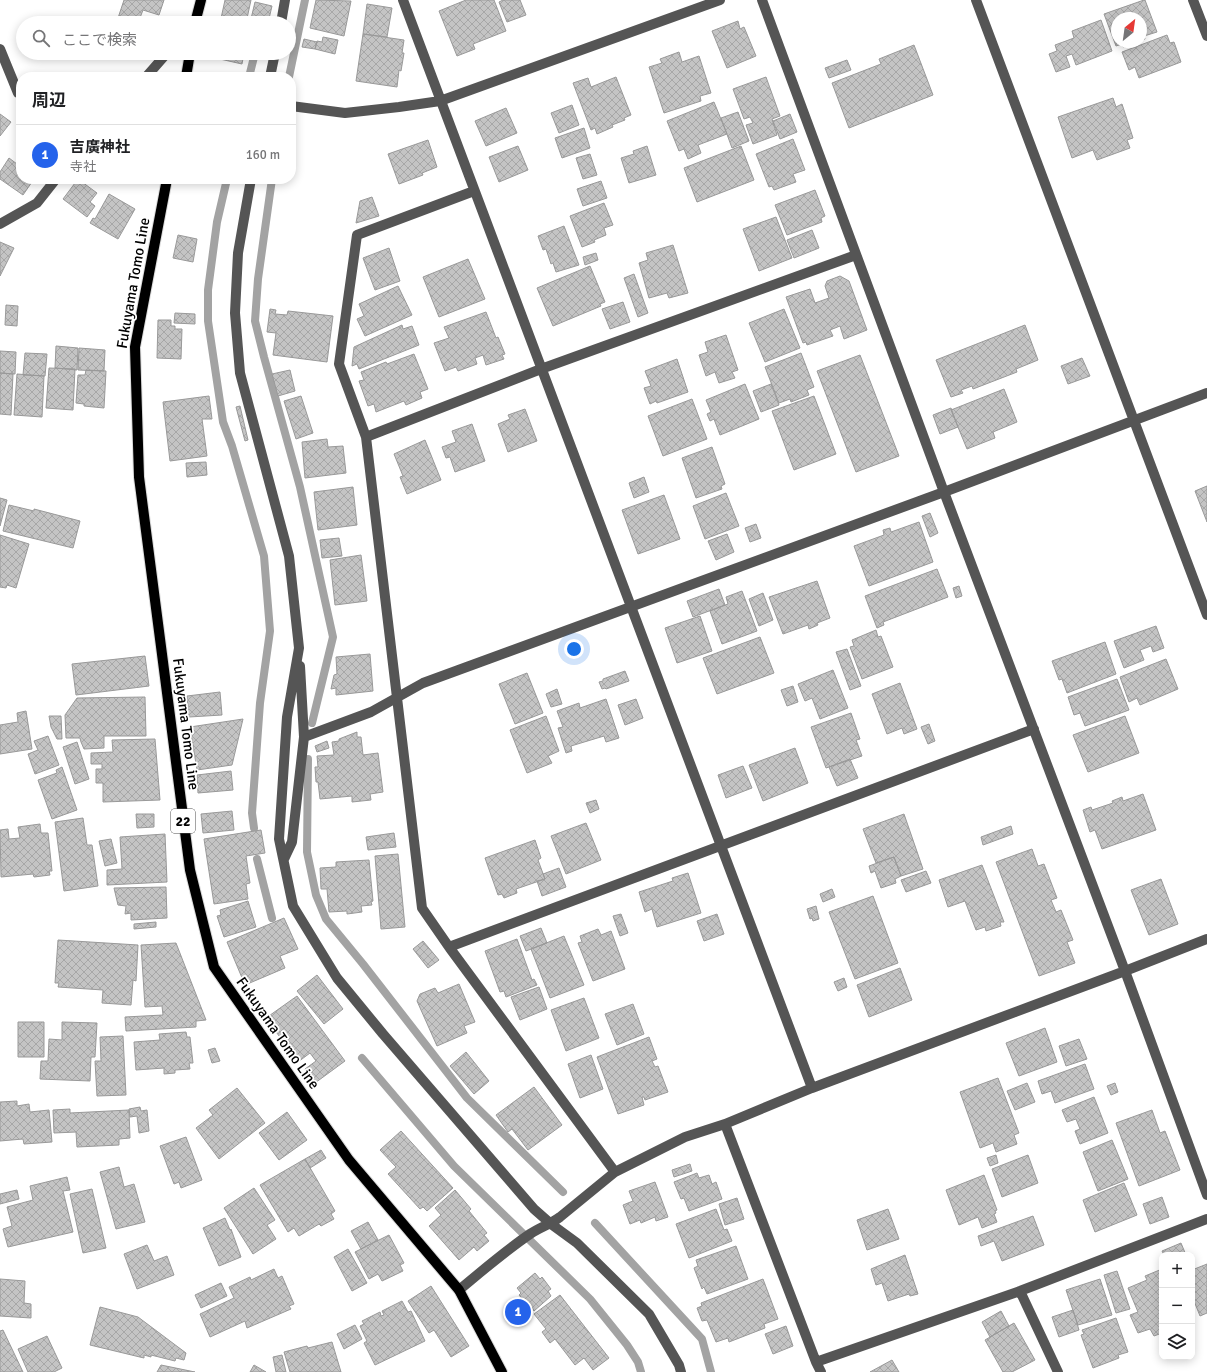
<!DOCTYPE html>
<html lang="ja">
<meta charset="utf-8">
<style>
:root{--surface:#fff;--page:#f6f6f6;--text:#202124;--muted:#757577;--line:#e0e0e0;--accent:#2563eb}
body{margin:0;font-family:Signika,"Noto Sans JP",sans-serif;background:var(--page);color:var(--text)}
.controls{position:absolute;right:12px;bottom:12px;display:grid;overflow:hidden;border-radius:8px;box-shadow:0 2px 10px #0003}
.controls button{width:36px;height:36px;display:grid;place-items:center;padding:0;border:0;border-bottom:1px solid var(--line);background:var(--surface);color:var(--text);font:20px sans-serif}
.compass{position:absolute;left:1111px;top:12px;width:36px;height:36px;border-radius:50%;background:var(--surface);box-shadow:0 2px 10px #0003;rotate:29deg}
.you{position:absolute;left:574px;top:649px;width:14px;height:14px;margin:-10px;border:3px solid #fff;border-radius:50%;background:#1a73e8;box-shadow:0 0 0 6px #1a73e833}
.badge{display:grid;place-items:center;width:26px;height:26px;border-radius:50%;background:var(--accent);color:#fff;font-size:13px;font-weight:700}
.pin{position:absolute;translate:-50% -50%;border:2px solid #fff;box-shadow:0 1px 4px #0006}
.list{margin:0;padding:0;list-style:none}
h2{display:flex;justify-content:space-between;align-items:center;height:52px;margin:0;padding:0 16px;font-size:17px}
h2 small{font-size:13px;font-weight:400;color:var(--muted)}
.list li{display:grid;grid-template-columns:26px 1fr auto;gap:12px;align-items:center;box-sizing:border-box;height:60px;padding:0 16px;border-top:1px solid var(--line)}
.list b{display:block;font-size:15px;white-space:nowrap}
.list p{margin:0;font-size:13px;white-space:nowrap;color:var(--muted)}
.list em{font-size:13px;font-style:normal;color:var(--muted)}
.icon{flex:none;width:22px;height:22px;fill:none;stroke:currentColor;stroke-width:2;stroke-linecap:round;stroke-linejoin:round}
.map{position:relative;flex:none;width:1207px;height:1372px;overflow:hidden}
.search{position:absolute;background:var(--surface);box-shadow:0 2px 10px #0003;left:16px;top:16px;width:280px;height:44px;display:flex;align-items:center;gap:10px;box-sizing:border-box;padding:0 14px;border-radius:22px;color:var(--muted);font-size:15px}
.panel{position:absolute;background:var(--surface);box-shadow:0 2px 10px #0003;left:16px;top:72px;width:280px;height:112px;border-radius:16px}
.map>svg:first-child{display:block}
</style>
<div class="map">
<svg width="1207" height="1372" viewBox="0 0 1207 1372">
<defs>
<pattern id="building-cross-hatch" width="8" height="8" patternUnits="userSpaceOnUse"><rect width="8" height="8" fill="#c4c4c4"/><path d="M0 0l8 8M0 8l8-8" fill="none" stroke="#a7a7a7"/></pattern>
</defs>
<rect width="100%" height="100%" fill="#fff"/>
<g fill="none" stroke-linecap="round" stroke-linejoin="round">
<path stroke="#a3a3a3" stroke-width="8" d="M249 77 255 53
M289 77 305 0
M227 179 217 222 208 290V321L223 422 232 446 264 556 270 631 260 703 252 813 254 828
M272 179 258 279 255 321 264 357 300 487 333 637 312 723
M308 759 307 852 316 895 326 919 363 964 467 1098 563 1192
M257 859 272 918
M362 1058 454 1166 590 1299 627 1345 638 1362 641 1372
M595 1223 702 1339 711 1372"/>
</g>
<path fill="url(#building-cross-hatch)" stroke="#999" d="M124 0H164L159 15 143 10 138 23H133L118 18Z
M225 0H251L246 23H220Z
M316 0 351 1 344 36 310 28Z
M466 0H494L506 31 473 44 475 49 457 56 439 11Z
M503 0H520L526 15 507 22 499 2Z
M1144 0H1145L1157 32 1144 36 1145 39 1141 40V18H1117V42H1137L1123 47 1122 44 1116 46 1104 14Z
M255 2 272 6 268 23H250Z
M367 4 392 8 387 37 363 34Z
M1101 20 1112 51 1076 65 1072 54 1066 56 1070 67 1056 72 1049 54 1057 51 1055 45 1074 38 1072 31Z
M738 21 740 29 744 27 756 56 727 68 712 31Z
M363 34 404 40 402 53H404L401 71 399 70 397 87 356 81Z
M1167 35 1170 43 1174 42 1181 62 1139 78 1135 67 1129 70 1122 52Z
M323 37 338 40 335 54 315 49 317 41 322 42Z
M304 39 317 42 315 49 302 47Z
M914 45 933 95 849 128 832 83 881 64 879 59Z
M679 52 682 62 699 56 711 93 700 96 701 101 664 113 649 67 662 63 660 59Z
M212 53H244L242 64 211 57Z
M847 60 851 70 829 78 825 68Z
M616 77 631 115 624 118 625 120 612 125 613 127 597 134 595 128 591 130 573 83 588 78 591 87Z
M766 77 780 116 772 119 777 135 753 144 746 125 753 123 750 117 744 119 733 89Z
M1113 98 1116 107 1122 104 1133 138 1127 140 1130 148 1097 160 1093 150 1072 158 1058 117Z
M714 102 727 134 698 145 701 153 688 159 684 149 679 151 667 121Z
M572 105 579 125 559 133 551 113Z
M506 108 517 133 486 146 475 121Z
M738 112 749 141 732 148 721 118Z
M0 114 11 122 0 136Z
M790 114 797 132 780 139 773 121Z
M584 128 590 148 562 158 555 138Z
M793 139 805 170 793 174 796 182 774 190 772 186 769 187 756 154Z
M428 140 437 167 422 173 423 175 399 184 388 154Z
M518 146 528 170 499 182 489 157Z
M647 146 656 175 629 183 621 158 634 154 633 151Z
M741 146 754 180 697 202 684 168Z
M590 154 597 175 583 179 576 158Z
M9 158 21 167V179H34L23 195 0 179V172Z
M78 179 97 193 90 202 95 206 87 217 63 199Z
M124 179H137L136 183Z
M601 181 607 198 583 206 577 189Z
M815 190 825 216 821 218 822 222 787 235 775 205Z
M109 194 135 209 118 239 90 223 93 218 95 219Z
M372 197 379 216 356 223 360 201Z
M604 203 613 225 604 228 606 235 594 240 595 242 582 247 570 216Z
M776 217 792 258 759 271 743 229Z
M564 226 579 265 556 272 553 263 551 264 546 249 543 250 538 236Z
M812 230 819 248 794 258 787 240Z
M178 235 197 239 193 262 173 258Z
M0 242 14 248 0 276Z
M673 245 688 293 669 298 667 293 649 298 639 263 648 260 646 253Z
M389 248 400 281 375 290 363 258Z
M596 253 598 260 585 265 583 257Z
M468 259 485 299 439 317 423 277Z
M590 266 605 302 600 304 601 306 553 326 537 288Z
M634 274 648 313 638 317 624 278Z
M840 276 849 281 867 330 844 339 840 326 830 330 833 336 807 345 806 342 803 343 786 297 810 289 815 303 829 298 825 286 827 281Z
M398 286 412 315 365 336 357 319 364 316 359 304Z
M623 302 630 322 610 329 602 309Z
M6 305 18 306 17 326 5 325Z
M270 309 276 310 275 314 287 315 288 311 333 316 327 362 273 355 276 333 267 332Z
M784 309 800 348 765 362 749 323Z
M486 312 496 338 498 337 505 354 502 355 504 359 486 365 483 355 475 358 477 364 458 371 456 367 445 371 434 343 449 338 444 327Z
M175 313 195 314V324L174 323Z
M158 320H171V326H175V329H182L181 359 157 358Z
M402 325 403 329 412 326 419 345 359 369 357 364 352 366 354 347Z
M1025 325 1038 360 1016 369 1017 372 973 389 972 386 961 390 963 393 951 397 936 360Z
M726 335 738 370 732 372 735 378 719 383 715 372 706 376 699 355 708 352 705 342Z
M56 346 78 348 77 370 55 368Z
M79 348 105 350 104 371 78 370Z
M0 351 16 352 15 374 0 373Z
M25 353 47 354 45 376 23 375Z
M801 353 814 387 807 390 809 395 791 402 790 399 779 403 765 367Z
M414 354 428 389 420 392 422 398 406 405 404 401 376 412 374 404 368 406 359 381 364 380 361 372 386 362 387 364Z
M860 355 899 456 856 472 817 371Z
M1082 358 1090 376 1068 384 1061 366Z
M677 359 688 392 657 403 656 401 650 404 644 388 651 386 645 371Z
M49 368 75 369 73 410 46 408Z
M86 370 106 371 104 408 84 406V404L76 403 78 375H85Z
M290 370 295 391 278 396 272 374Z
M0 373 13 374 11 415 0 414Z
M17 374 44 376 42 417 14 415Z
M745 384 759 419 720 435 714 419 710 421 707 414 711 412 706 400Z
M771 384 779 405 761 412 753 391Z
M1004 389 1017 422 993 432 995 438 967 449 951 410Z
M209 396 212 419H202L207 456 170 461 163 402Z
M301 396 313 433 296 439 284 401Z
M814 396 836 454 794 470 772 411Z
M692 399 707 439 663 456 648 416Z
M240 406 248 440 245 441 236 407Z
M951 408 958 427 940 434 933 415Z
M525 409 537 441 508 452 498 424 510 419 508 415Z
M472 424 485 461 455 472 450 457 446 458 442 447 456 442 452 431Z
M327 439 328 447 343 446 346 473 305 478 302 442Z
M425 440 441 480 407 494 400 477 403 476 394 454Z
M712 447 725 484 721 486 722 489 696 498 682 458Z
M206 462 207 475 187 477 186 463Z
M644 477 649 492 634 498 629 483Z
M1207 486V522L1195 491Z
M353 487 357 525 318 530 314 492Z
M726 493 739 526 705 539 693 506Z
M664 495 680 539 638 554 622 510Z
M0 498 7 500 0 526Z
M9 505 34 511V509L80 521 73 548 3 531Z
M930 513 938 533 930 537 922 516Z
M919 522 933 562 869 586 854 546 884 535 883 530 890 528 891 532Z
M756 524 761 538 750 542 745 528Z
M727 534 734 552 716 560 708 541Z
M0 535 29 544 16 588 7 585 6 588 0 587Z
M339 538 342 556 322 558 320 540Z
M361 555 367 601 335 605 330 560Z
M937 569 948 597 883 622 884 625 877 628 865 596Z
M817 581 830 618 817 623 818 625 809 629 808 625 783 634 769 597Z
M959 586 962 596 956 598 953 588Z
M719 589 725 605 693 617 687 601Z
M742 591 757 631 722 644 710 611 728 604 726 597Z
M763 593 773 620 759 626 749 599Z
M700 616 712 651 677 663 665 628Z
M1156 626 1164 648 1153 652 1151 646 1140 650 1144 660 1124 668 1114 641Z
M876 630 878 637 881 636 893 667 862 679 850 647 854 646 852 640Z
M760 637 774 673 717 694 703 658Z
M1105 642 1116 674 1067 693 1062 679 1059 680 1052 661Z
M847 649 861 686 850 690 836 652Z
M370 654 373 691 336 695V688L331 689 334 675 337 674 336 657Z
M145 656 149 686 76 695 72 664Z
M1166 659 1178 689 1140 705 1137 698 1129 702 1120 677Z
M833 670 848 708 820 719 812 698 805 701 798 684Z
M625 671 629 681 606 689 605 688 602 689 599 682 603 681V679Z
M527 673 543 713 515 724 499 684Z
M1117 679 1129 710 1085 726 1080 713 1074 715 1068 697Z
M900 683 917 729 904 734 902 728 887 734 872 694Z
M793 686 798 702 787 706 781 690Z
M557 689 562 704 551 707 546 694Z
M220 692 222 715 189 717 187 696Z
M145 697 146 736H104V748L84 749 81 742 80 738H66L65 715 77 698Z
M606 699 619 738 606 742 604 736 571 746 572 751 566 753 558 728 563 727 557 711 579 703 580 708Z
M636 699 643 718 625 725 618 705Z
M26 711 32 749 0 754V725L18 722 17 713Z
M851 713 860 739 856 740 862 756 826 768 811 727Z
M49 716H61L62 739H57L51 727Z
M546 716 559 751 548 756 552 763 527 773 510 730Z
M1125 716 1139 753 1088 772 1073 735Z
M243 719 232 765 197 770 190 727Z
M929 724 935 741 928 744 921 727Z
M357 732V737H361L363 755 378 753 383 792 370 794 371 800 352 802V796L320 799 318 782H316L315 767H318L317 756 334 755 332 742 339 741V739Z
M48 736 59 765 35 774 28 754 38 750 34 741Z
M155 739 160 800 103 802V783H96V769H102V764H91V753L113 752 112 740Z
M327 741 329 748 317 752 315 746Z
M77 742 89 779 75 784 63 747Z
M795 748 808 783 763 801 749 765Z
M850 759 858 778 837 786 829 767Z
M743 766 752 788 726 798 718 775Z
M62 767 77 810 52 819 38 780 57 773 56 770Z
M231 771 233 790 198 793 197 775Z
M1143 794 1156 830 1102 849 1095 830 1090 832 1083 810 1091 807 1092 810 1113 803 1112 801 1122 797 1123 801Z
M596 800 599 809 590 813 586 803Z
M232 811 234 830 203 833 201 814Z
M136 814H154V827L137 828Z
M904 814 923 869 901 876 894 857 876 863 863 829Z
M83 818 87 845H92L98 886 64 891 55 822Z
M586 823 601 860 566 874 551 836Z
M40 824 41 833H48L52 871H49L50 875 34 877 33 874 1 877 0 830 8 829 9 839 20 838 18 827Z
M1011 826 1013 834 983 845 981 837Z
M261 830 265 853 246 856 250 883 246 884 248 899 214 904 204 839Z
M394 833 396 847 368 850 366 837Z
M165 834 167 882 107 885V870L122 869 120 837Z
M111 839 117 863 105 866 99 841Z
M535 840 541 858 538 860 545 879 516 889 517 893 504 898 502 894 498 895 485 858Z
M1032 849 1038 866 1044 864 1057 898 1051 900 1056 912 1061 910 1073 940 1067 942 1075 963 1039 976 996 862Z
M398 854 405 927 381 929 375 856Z
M894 857 901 876 895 879 896 883 881 888 875 871 871 873 869 866Z
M369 860 373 901 371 902 372 905 361 906 362 912 347 914V911L329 912 327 889H321L320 868 336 867V862Z
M982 865 1004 922H1000L1001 926 986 931 985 927 976 930 965 901 948 907 939 880Z
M559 868 566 887 542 896 537 881 545 879 543 874Z
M926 871 931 883 906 892 901 880Z
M688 873 701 913 657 927 652 909 645 912 639 892 673 881 672 878Z
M1161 879 1178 924 1149 935 1131 890Z
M166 887 167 918 131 920V913L125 914 126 906 118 905 114 888Z
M832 889 835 897 823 902 820 894Z
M873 896 898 963 855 979 829 912Z
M248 901 256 927 224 937 217 916 221 915 220 910Z
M816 906 819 919 813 921 812 918 810 919 807 909Z
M621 914 628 933 620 936 613 916Z
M717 914 724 934 704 941 697 921Z
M284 918 298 949 280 956 285 968 245 985 227 942Z
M156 922V927L134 929V924Z
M541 928 547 943 526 951 520 936Z
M598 929 601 935 611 931 625 969 593 981 578 943 582 942 580 936Z
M564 936 584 985 550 998 531 949Z
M517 939 532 980 534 979 537 985 506 997 504 991 500 992 485 951Z
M58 940 138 945 136 981 133 980 131 1005 102 1003 103 990 58 987 59 983H55Z
M423 941 439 960 428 968 413 949Z
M176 943 206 1020 196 1021V1027L126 1031 125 1017 163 1015 162 1006 145 1007 141 945Z
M900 968 912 1000 869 1017 857 985Z
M317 975 343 1009 324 1024 297 991Z
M844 978 847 987 838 991 834 982Z
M459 984 475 1022 464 1026 467 1033 437 1046 417 1001 420 994 435 988 438 993Z
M539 987 547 1009 520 1020 511 997Z
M297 996 345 1061 315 1083 305 1069 316 1061 310 1053 298 1062 266 1018Z
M584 998 599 1038 566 1051 551 1010Z
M633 1004 644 1034 617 1045 605 1014Z
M18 1022H44V1057H18Z
M62 1022 97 1023 95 1057H91L90 1081 40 1079 41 1061H48L49 1039 62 1040Z
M1045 1028 1057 1062 1019 1076 1006 1043Z
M186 1032 187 1037H190L193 1063H189L190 1069 175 1070V1073L164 1074V1068L136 1070 134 1042 160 1040 159 1034Z
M123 1036 126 1095 97 1096 95 1061H101L100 1037Z
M649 1037 657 1059 652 1061 655 1067 658 1066 668 1092 645 1100 644 1097H642L644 1105 618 1114 597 1057Z
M1079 1039 1087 1059 1066 1066 1059 1046Z
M215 1048 220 1061 212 1063 208 1050Z
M466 1052 489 1081 474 1094 450 1066Z
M591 1055 603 1089 580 1098 568 1064Z
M1085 1064 1094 1089 1055 1103 1051 1091 1042 1094 1038 1081Z
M998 1078 1019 1133 1014 1135 1017 1144 996 1152 993 1143 980 1148 960 1092Z
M1027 1083 1035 1102 1015 1110 1007 1091Z
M1115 1083 1118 1092 1111 1095 1107 1086Z
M534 1087 562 1125 528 1150 512 1129 508 1132 496 1115Z
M237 1088 265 1123 219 1159 196 1128 213 1115 209 1110Z
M1094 1097 1108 1133 1080 1144 1075 1131 1080 1129 1076 1119 1067 1122 1062 1110Z
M17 1101V1106L29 1104 30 1112 49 1110 52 1142 24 1144 23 1139 0 1141V1102Z
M140 1107 141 1111 147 1110 149 1131 139 1133 137 1116 130 1117 129 1109Z
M70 1109V1113L129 1110 130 1138 119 1139V1145L77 1147 76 1132 54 1133 53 1110Z
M1152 1110 1160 1133 1165 1131 1180 1170 1139 1186 1116 1123Z
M287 1112 307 1140 279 1160 259 1133Z
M401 1131 453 1188 427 1211 423 1207 420 1209 388 1174 396 1167 380 1150Z
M186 1137 202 1180 181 1188 179 1182 174 1184 160 1146Z
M1112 1140 1128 1179 1098 1191 1083 1152Z
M321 1150 326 1158 310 1168 305 1159Z
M996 1155 998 1163 990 1166 987 1158Z
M1028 1155 1038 1183 1002 1197 992 1169Z
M305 1159 335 1211 331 1214 334 1219 321 1226 319 1224 299 1236 294 1228 288 1232 260 1185Z
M690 1164 692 1171 674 1177 672 1170Z
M119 1167 124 1187 134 1184 145 1222 116 1229 100 1172Z
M697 1173 699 1178 709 1175 712 1184 716 1182 722 1199 689 1211 684 1198 681 1199 674 1182Z
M984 1175 997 1210 995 1211 996 1213 994 1214 997 1222 982 1228 978 1217 959 1225 946 1190Z
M67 1177 70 1190 63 1191 73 1232 8 1247 3 1229 12 1226 7 1207 33 1200 30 1186Z
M655 1182 668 1217 656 1221 655 1217 641 1223 640 1220 630 1224 623 1205 633 1201 629 1191Z
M1124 1183 1137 1215 1095 1232 1083 1200Z
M254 1188 275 1220 267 1225 276 1239 253 1254 224 1208Z
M92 1189 106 1248 83 1253 70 1194Z
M17 1190 19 1199 0 1204V1194Z
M455 1190 471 1209 469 1211 487 1233 484 1235 489 1241 477 1251 474 1247 459 1260 429 1226 441 1215 435 1208Z
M1162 1197 1169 1217 1150 1224 1143 1204Z
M737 1198 744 1219 725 1225 719 1204Z
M716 1209 724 1230 727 1229 732 1241 689 1258 676 1224Z
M888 1209 899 1239 867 1250 857 1220Z
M1033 1216 1044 1245 1002 1261 994 1241 981 1246 978 1236Z
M225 1218 230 1230 231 1229 241 1257 219 1266 203 1228Z
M368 1222 378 1240 361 1249 351 1231Z
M389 1235 404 1263 400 1265 403 1271 382 1281 378 1274 369 1279 355 1252Z
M1181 1243 1186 1255H1164L1162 1251Z
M147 1245 154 1261 167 1256 174 1275 137 1289 124 1254Z
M736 1246 748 1279 707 1294 704 1287 702 1289 694 1268 698 1266 696 1260Z
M348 1249 367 1283 352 1291 334 1257Z
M905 1255 918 1294 910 1296 909 1294 888 1301 882 1283 876 1285 871 1269Z
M1207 1264V1313L1200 1316 1192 1296V1270Z
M274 1269 278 1278 282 1276 294 1304 289 1306 291 1309 247 1328 245 1321 210 1337 200 1314 234 1298 229 1287 250 1277 251 1280Z
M1162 1269V1333L1154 1336 1150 1329 1138 1333 1130 1315 1138 1312 1128 1288 1147 1280 1145 1276Z
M1117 1271 1130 1309 1116 1313 1104 1275Z
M535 1273 540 1279 542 1277 551 1289 548 1291 551 1296 534 1311 530 1305 528 1306 519 1295 521 1293 517 1288Z
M0 1279 25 1281 24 1303 31 1304V1318L0 1316Z
M763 1279 778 1319 764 1324 765 1328 729 1342 728 1338 716 1342 707 1320 702 1321 697 1308 702 1306 701 1303Z
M1100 1279 1112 1315 1078 1325 1066 1290Z
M221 1283 227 1296 201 1308 195 1295Z
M431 1286 469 1346 451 1357 434 1330 429 1333 408 1301Z
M560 1295 609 1358 593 1370 584 1358 575 1365 555 1339 550 1343 542 1332 546 1329 534 1314Z
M402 1301 408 1312 411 1311 425 1341 375 1365 364 1343 367 1341 360 1326 364 1324 362 1321 380 1312 381 1316 384 1315 382 1311Z
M100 1307 138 1317 186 1353 184 1360 176 1358 175 1361 151 1355V1357L144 1355V1358L90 1345Z
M1073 1310 1079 1330 1059 1337 1052 1317Z
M1001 1311 1009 1326 990 1337 982 1322Z
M1116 1318 1128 1352 1118 1355 1119 1358 1093 1368 1081 1335 1084 1334 1082 1330Z
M1014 1323 1035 1360 1012 1372H1003L985 1340Z
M355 1325 362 1339 344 1349 337 1334Z
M786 1326 793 1346 773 1354 765 1334Z
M3 1330 23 1372H0V1331Z
M47 1336 62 1368 54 1372H28L18 1349Z
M332 1342 341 1372H290L284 1352 307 1346 308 1348Z
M282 1355 286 1372H276L273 1357Z
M892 1360 899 1372H870Z
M161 1365 195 1372H157Z
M254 1365 266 1372H250Z"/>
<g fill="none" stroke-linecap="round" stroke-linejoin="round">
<defs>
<path id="major" d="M195 23 201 0
M186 77 190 53
M167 179 135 347 139 477 190 870 214 967 349 1160 459 1290 502 1372"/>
</defs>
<use href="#major" stroke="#dbdbdb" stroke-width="12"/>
<path stroke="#555" stroke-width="10" d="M403 0 812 1088
M762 0 944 492 1125 971 1207 1195
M976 0 1207 615
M1193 0 1207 36
M281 23 285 0
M0 49 18 93 21 94
M146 77 167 53
M270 77 275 53
M291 106 345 113 399 107 440 101 720 0
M251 179 238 253 235 313 240 373 289 556 299 648 287 717 279 839 293 906 337 978 383 1034 534 1209 551 1224 577 1243 649 1314 679 1365 681 1372
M474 191 357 235 339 364 366 437 422 908 449 947 615 1172
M0 224 37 203 56 179
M366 437 541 369 856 255
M304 737 371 712 423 683 944 492 1207 393
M284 859 292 842 304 737 300 666
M449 947 1034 729
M725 1124 816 1362 821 1372
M459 1290C482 1271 505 1251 530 1234 540 1227 551 1224 560 1217L615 1172 685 1137 725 1124 812 1088 1125 971 1207 939
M1020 1291 1058 1372
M816 1362 1020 1291 1207 1219"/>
<use href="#major" stroke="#000" stroke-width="10"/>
</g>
<g text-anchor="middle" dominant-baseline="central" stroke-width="3.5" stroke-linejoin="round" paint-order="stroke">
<rect fill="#fff" stroke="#4c4c4c" stroke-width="1" x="171" y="809" width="24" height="24" rx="3"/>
<g font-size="14" font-weight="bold" fill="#000">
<text x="183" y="821">22</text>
</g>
<g font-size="15" fill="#000" stroke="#fff">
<text transform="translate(133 283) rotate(-80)">Fukuyama Tomo Line</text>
<text transform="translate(186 724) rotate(83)">Fukuyama Tomo Line</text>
<text transform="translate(278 1033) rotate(55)">Fukuyama Tomo Line</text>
</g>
</g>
</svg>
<div class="controls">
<button>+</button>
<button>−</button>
<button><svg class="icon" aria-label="layers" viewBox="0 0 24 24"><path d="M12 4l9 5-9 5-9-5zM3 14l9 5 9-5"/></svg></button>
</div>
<svg class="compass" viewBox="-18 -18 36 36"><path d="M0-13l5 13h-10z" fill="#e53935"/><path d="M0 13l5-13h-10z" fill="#757577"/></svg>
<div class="you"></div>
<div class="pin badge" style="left:518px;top:1312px">1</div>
<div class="search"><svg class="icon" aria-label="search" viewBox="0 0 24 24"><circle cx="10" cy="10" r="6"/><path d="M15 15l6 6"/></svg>ここで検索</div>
<section class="panel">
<h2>周辺<small></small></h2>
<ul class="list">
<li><span class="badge">1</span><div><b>吉廣神社</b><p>寺社</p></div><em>160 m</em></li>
</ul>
</section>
</div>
